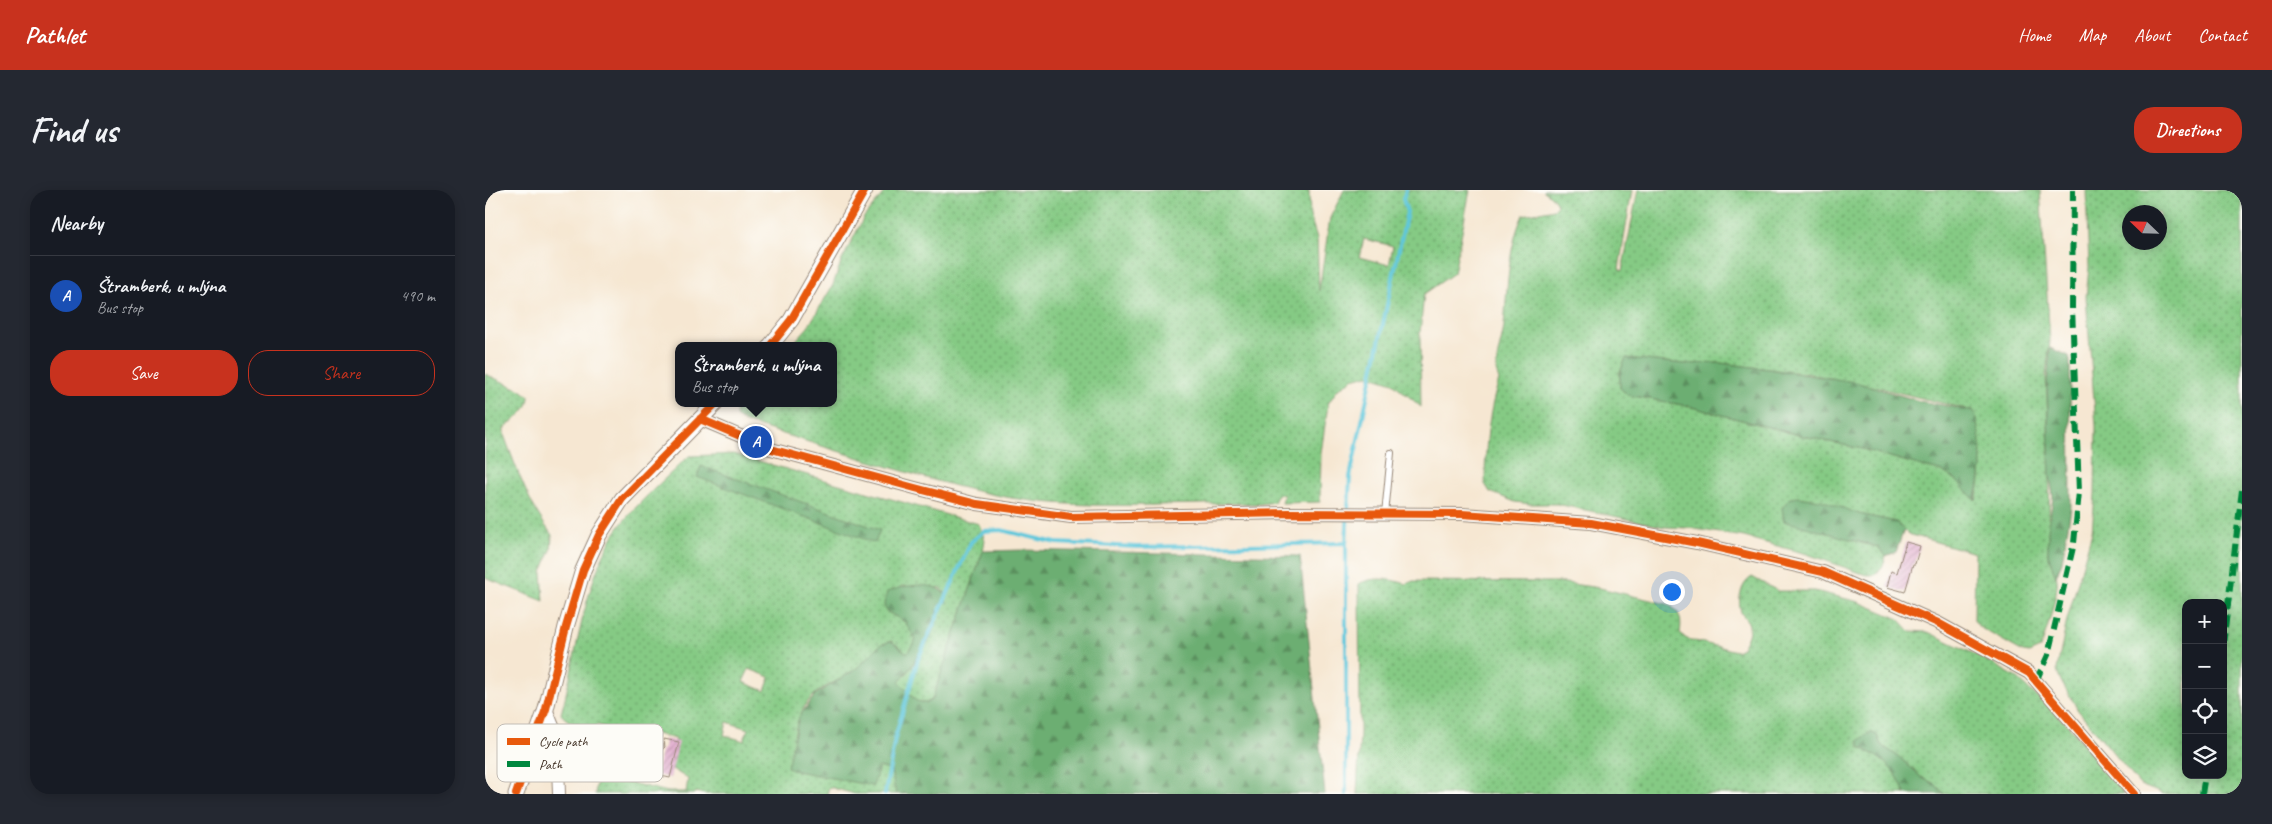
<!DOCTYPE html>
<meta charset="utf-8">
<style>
:root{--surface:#171b24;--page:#242831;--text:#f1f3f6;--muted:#9ea1a6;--line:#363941;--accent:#c8321e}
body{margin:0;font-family:Caveat,sans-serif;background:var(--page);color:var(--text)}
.controls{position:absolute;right:15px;bottom:15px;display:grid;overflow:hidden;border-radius:10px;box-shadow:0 2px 12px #0003}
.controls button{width:45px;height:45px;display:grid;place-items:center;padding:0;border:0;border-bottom:1px solid var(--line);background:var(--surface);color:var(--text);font:25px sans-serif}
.compass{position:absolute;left:1637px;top:15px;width:45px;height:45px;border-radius:50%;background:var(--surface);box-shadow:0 2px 12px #0003;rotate:293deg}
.you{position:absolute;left:1186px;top:401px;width:18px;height:18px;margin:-12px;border:4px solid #fff;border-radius:50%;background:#1a73e8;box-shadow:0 0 0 8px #1a73e833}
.badge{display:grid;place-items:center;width:32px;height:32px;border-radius:50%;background:var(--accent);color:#fff;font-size:16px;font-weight:700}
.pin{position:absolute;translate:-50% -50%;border:2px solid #fff;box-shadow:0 1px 5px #0006}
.popup{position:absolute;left:190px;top:152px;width:162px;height:65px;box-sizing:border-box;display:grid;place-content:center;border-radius:10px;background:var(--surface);filter:drop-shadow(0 1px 4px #0005);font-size:16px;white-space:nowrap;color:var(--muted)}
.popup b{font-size:19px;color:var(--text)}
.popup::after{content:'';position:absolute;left:50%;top:100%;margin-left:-10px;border:10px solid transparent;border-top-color:var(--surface)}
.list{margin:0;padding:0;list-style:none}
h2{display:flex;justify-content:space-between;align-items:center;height:65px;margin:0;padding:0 20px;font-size:21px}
h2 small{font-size:16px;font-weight:400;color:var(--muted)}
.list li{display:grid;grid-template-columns:32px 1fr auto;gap:15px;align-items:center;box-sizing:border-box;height:80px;padding:0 20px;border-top:1px solid var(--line)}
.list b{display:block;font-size:19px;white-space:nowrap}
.list p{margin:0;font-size:16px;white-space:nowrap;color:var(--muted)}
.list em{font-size:16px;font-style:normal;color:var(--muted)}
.actions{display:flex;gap:10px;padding:15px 20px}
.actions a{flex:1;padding:11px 0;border:1px solid var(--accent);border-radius:20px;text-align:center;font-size:18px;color:var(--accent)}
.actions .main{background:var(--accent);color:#fff}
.icon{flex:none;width:28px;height:28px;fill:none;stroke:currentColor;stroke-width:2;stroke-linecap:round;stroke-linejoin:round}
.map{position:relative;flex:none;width:1757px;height:604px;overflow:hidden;border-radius:20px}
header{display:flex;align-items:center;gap:30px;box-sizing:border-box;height:70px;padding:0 25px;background:var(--accent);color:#fff}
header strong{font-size:24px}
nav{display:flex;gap:28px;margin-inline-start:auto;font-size:18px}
.intro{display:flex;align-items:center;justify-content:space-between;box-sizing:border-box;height:120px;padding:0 30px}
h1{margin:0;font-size:35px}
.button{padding:12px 22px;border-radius:20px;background:var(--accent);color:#fff;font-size:18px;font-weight:700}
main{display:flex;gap:30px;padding:0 30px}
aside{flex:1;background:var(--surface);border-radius:20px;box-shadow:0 2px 12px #0003}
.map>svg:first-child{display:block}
</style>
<header>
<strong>Pathlet</strong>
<nav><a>Home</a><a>Map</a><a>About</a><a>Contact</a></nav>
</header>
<div class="intro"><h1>Find us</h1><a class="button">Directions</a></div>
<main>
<aside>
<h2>Nearby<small></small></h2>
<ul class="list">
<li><span class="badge" style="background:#1a4fb4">A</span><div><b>Štramberk, u mlýna</b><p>Bus stop</p></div><em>490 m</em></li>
</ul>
<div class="actions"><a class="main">Save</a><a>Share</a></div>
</aside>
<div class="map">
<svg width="1757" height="604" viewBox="0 0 1757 604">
<defs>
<pattern id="grass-dots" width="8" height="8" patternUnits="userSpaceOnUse" patternTransform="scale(1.25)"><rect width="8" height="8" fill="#85ca84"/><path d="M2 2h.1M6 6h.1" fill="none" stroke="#6ea46b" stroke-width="1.8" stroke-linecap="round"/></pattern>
<pattern id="forest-firs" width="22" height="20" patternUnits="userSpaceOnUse" patternTransform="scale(1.25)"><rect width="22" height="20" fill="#6cae72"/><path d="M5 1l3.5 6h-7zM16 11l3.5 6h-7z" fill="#5a8e5d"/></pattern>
<pattern id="building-hatch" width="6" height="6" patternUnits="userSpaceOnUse" patternTransform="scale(1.25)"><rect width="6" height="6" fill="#e3b0d0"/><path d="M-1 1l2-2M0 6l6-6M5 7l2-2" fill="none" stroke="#b98fa8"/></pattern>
</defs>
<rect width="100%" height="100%" fill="#fdfcf7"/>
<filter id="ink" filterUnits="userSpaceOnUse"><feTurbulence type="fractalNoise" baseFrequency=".02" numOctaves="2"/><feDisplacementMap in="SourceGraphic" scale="10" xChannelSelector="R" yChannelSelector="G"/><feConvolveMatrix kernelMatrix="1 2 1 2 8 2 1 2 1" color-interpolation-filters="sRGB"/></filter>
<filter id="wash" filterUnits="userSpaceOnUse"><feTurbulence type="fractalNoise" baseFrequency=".0096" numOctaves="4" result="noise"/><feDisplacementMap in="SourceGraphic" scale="20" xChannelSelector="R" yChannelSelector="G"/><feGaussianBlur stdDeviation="1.12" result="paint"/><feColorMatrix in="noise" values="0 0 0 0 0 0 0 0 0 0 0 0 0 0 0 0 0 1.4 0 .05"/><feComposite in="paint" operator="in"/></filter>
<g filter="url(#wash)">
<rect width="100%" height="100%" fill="#f6e7d2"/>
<path fill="url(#grass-dots)" stroke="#607a51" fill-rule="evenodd" d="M401 0H824L825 26 832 48 834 101 845 28 859 0H985L969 83 939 104 935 143 936 217 908 193 883 185 867 189 852 200 843 214 836 263 835 312 797 313 799 305 793 304 789 312 776 314C701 312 624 320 548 311 496 305 444 289 394 274 349 260 305 246 260 232L251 226V221L257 213H348V156H306L323 137 348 95 356 72 379 27ZM879 49 908 56 904 75 874 67Z
M1058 0H1147L1134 79 1137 81 1153 0H1555L1565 151 1561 185 1565 286 1563 364C1565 373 1572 385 1572 390 1574 400 1560 449 1555 458L1544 463 1538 462 1494 437 1489 430 1490 363 1423 344 1411 332 1374 324 1375 353 1393 357 1401 366 1398 376 1390 385H1381L1322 364 1259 347 1204 338 1180 337 1072 314H1044L1030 312 1005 302 1000 294C1000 258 1003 224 1014 190 1007 173 1017 154 1019 136 1022 102 1023 56 1038 25L1070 19 1072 14 1069 9ZM1141 168 1199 174 1235 173 1325 184 1391 197 1489 221C1494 251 1500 280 1491 310L1470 289 1458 282 1377 259 1314 245 1203 216 1143 205 1135 198V182Z
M1601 0H1757V604H1678L1655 595 1592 519C1586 505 1575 495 1572 479L1582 430 1607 342 1610 304 1611 236 1601 107 1604 77ZM1644 22H1674V52H1644ZM1701 413H1738V585H1701Z
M0 184 36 200 44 206C44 222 29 229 19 239V245C32 280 44 315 67 345L66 360 57 382 59 411 0 388Z
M249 264 494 334 500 350 498 361 447 510 441 513 431 511 414 492C428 476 443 456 450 435 452 428 451 422 453 415L461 412 462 405 456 398 417 396 401 421 420 432 431 450 422 463 406 451C391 457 384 467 373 477 360 488 343 494 330 504 309 523 307 554 307 580L388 595 393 577 406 580 411 604H370L344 597 342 604H219L211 602 208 604H110L112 590 116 587H122L183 602H201L203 589 184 577 191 549 171 544 170 548 152 546 112 535 110 538C99 537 83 534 76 524 92 465 97 401 128 346 143 321 182 287 204 266ZM264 479 285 487 280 501 258 492ZM242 532 263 539 259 551 239 545Z
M1267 387 1293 401H1330L1374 412 1414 429 1425 441 1443 442 1496 467 1532 488 1583 535 1639 604H1459L1450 594 1437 588 1414 567 1396 555 1392 546 1374 557C1396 567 1412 579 1420 604H872L875 543 874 394C887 386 907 389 921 394L928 391 1073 392 1115 398 1182 414C1196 422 1197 429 1195 444L1202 449 1251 461 1257 458C1261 450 1265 444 1264 435 1263 430 1258 427 1256 422 1252 410 1256 393 1267 387Z"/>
<path fill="url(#forest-firs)" stroke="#546c48" d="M1565 158 1584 166 1585 171 1586 319 1577 372 1571 387 1563 364V340L1568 307 1565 286 1562 193Z
M1141 168 1199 174 1235 173 1283 179 1370 192 1435 211 1489 221C1497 248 1499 283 1490 310L1470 289 1458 282 1377 259 1314 245 1203 216 1143 205 1135 198V182Z
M216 276 395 340 390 353 212 287Z
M1312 307 1336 310 1374 324 1411 332 1419 340 1411 362 1401 366 1393 357 1299 331 1297 318 1304 309Z
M538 360 815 366 840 604H411L406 580 394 577 388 596 307 580 302 577 314 527 330 505 372 478 395 455 406 451 422 463 431 450 420 432 401 421 399 414 402 402C420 395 447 390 462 405L461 412 453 415C451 422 452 428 450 435 442 456 428 475 414 492L431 511 441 513 447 510 498 361Z
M1386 542 1392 545 1396 555 1414 567 1437 588 1450 594 1459 604H1420C1412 579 1396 567 1374 557V550Z"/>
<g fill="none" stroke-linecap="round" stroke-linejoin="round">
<path stroke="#5fc7db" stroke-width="4" d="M400 604 410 548 433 469 486 352 499 341 516 340 571 353 652 357 861 353
M861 604V353L865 287 922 22 918 9 921 0"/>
</g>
<g id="blocks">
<path fill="url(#building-hatch)" d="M1421 352 1435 356 1430 374H1428L1420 402 1402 397 1406 381 1412 383Z
M179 549 194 552 185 588 171 585 176 561 180 557Z"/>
</g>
</g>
<g filter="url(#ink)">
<use href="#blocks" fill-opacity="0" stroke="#988878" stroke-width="1"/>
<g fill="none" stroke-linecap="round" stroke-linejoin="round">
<defs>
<path id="service" d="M900 324 906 263
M70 541 175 556"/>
<path id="minor" d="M215 229 286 259 430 298 492 314 586 327 804 323 977 324 1106 333 1212 353 1338 382 1453 433 1544 483 1649 604
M61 519 72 546 74 604"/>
<path id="tertiary" d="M285 156 306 130 380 0
M31 604 61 519 81 437 98 380 114 345 137 309 231 213"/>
</defs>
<use href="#service" stroke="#988878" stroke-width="8"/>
<use href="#minor" stroke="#988878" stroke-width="14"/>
<use href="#tertiary" stroke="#988878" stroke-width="17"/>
<use href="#service" stroke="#fff" stroke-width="6"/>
<use href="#minor" stroke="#fff" stroke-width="12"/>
<use href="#tertiary" stroke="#fff" stroke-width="15"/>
<path stroke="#00873e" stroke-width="6" stroke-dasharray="12 6" stroke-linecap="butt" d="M1738 455 1757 300
M1551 491 1563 465 1589 353 1594 302 1587 117 1588 0
M1717 604 1720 585"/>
<defs>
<path id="cycleway" d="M285 156 306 130 380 0
M215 229 286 259 430 298 492 314 586 327 804 323 977 324 1106 333 1212 353 1338 382 1453 433 1544 483 1649 604
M31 604 61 519 81 437 98 380 114 345 137 309 231 213"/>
</defs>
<use href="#cycleway" stroke="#fdfcf7" stroke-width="11"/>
<use href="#cycleway" stroke="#e8590c" stroke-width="8"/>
</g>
</g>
<rect x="12" y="534" width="166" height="58" rx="8" fill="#fdfcf7" stroke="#c3bdb6" stroke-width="1"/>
<rect x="22" y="548" width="23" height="7" fill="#e8590c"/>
<rect x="22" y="571" width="23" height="6" fill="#00873e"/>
<g font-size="14" fill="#3b2a1e">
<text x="54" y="556">Cycle path</text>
<text x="54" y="579">Path</text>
</g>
</svg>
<div class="controls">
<button>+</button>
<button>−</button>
<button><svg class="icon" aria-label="locate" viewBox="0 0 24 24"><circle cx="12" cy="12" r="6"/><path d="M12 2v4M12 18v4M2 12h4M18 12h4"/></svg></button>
<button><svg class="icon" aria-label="layers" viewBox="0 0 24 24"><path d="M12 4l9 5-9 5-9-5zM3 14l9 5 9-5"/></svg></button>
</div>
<svg class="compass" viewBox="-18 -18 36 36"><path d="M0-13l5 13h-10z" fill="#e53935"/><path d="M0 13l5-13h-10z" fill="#9ea1a6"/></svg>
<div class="you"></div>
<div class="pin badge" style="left:271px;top:252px;background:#1a4fb4">A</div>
<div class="popup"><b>Štramberk, u mlýna</b>Bus stop</div>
</div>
</main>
